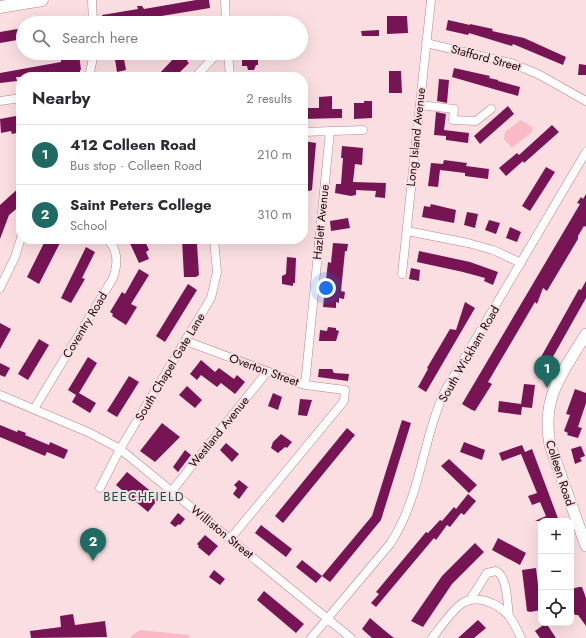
<!DOCTYPE html>
<meta charset="utf-8">
<style>
:root{--surface:#fff;--page:#f2f2f3;--text:#2b2b33;--muted:#7c7c81;--line:#e1e1e2;--accent:#206a64}
body{margin:0;font-family:Jost,sans-serif;background:var(--page);color:var(--text)}
.controls{position:absolute;right:12px;bottom:12px;display:grid;overflow:hidden;border-radius:8px;box-shadow:0 4px 16px #0002}
.controls button{width:36px;height:36px;display:grid;place-items:center;padding:0;border:0;border-bottom:1px solid var(--line);background:var(--surface);color:var(--text);font:20px sans-serif}
.you{position:absolute;left:326px;top:288px;width:14px;height:14px;margin:-10px;border:3px solid #fff;border-radius:50%;background:#1a73e8;box-shadow:0 0 0 6px #1a73e833}
.badge{display:grid;place-items:center;width:26px;height:26px;border-radius:50%;background:var(--accent);color:#fff;font-size:13px;font-weight:700}
.pin{position:absolute;translate:-50% -33px;filter:drop-shadow(0 1px 2px #0008)}
.pin::after{content:'';position:absolute;top:21px;width:14px;height:12px;background:inherit;clip-path:polygon(0 0,100% 0,50% 100%)}
.list{margin:0;padding:0;list-style:none}
h2{display:flex;justify-content:space-between;align-items:center;height:52px;margin:0;padding:0 16px;font-size:17px}
h2 small{font-size:13px;font-weight:400;color:var(--muted)}
.list li{display:grid;grid-template-columns:26px 1fr auto;gap:12px;align-items:center;box-sizing:border-box;height:60px;padding:0 16px;border-top:1px solid var(--line)}
.list b{display:block;font-size:15px;white-space:nowrap}
.list p{margin:0;font-size:13px;white-space:nowrap;color:var(--muted)}
.list em{font-size:13px;font-style:normal;color:var(--muted)}
.icon{flex:none;width:22px;height:22px;fill:none;stroke:currentColor;stroke-width:2;stroke-linecap:round;stroke-linejoin:round}
.map{position:relative;flex:none;width:586px;height:638px;overflow:hidden}
.search{position:absolute;background:var(--surface);box-shadow:0 4px 16px #0002;left:16px;top:16px;width:292px;height:44px;display:flex;align-items:center;gap:10px;box-sizing:border-box;padding:0 14px;border-radius:22px;color:var(--muted);font-size:15px}
.panel{position:absolute;background:var(--surface);box-shadow:0 4px 16px #0002;left:16px;top:72px;width:292px;height:172px;border-radius:16px}
.map>svg:first-child{display:block}
</style>
<div class="map">
<svg width="586" height="638" viewBox="0 0 586 638">
<rect width="100%" height="100%" fill="#fadee2"/>
<path fill="#fbbac6" d="M521 120 532 127V132L512 148 504 139 505 132Z
M140 630 189 635V638H131V636Z"/>
<path fill="#761454" d="M196 0H209L210 8 119 23H104L102 15 138 9 137 6H142L144 9Z
M387 16H407L408 33 387 34Z
M448 20 470 25V24L493 29 492 31 524 38 566 57 563 65 513 44 512 46 469 33 468 35 446 30Z
M23 28V39L0 43V32Z
M379 30V36H362L361 31Z
M114 53H123L126 70 117 72Z
M179 53H194L187 61 189 63 175 77H156Z
M79 54 81 70H80V73L56 77H16L17 81 0 83V73L61 62V58Z
M242 58 258 59V65H256L254 70H248L247 66H242Z
M579 64 586 65V75H578Z
M454 68 490 76 489 78 498 80V81L520 87 518 96 452 77Z
M389 71H401L402 93H389Z
M439 79 449 80 447 103 437 101Z
M332 96V109H342V118L303 119V108H319V97Z
M364 101H372V118L354 119V103H364Z
M508 106 514 114 480 144 474 136Z
M436 112 446 114 444 130 469 133 468 143 446 140V136L434 135Z
M16 116 18 126H21V132L12 134 11 131 1 133 0 119Z
M552 125 559 132 524 163 523 161 506 176 499 168 517 153 519 155Z
M303 141 316 143 312 190 309 191 303 190Z
M342 146 363 148 362 165 355 164 353 182 386 183 385 198 375 197 376 191 356 190V195L351 196 335 193 336 184H341L343 158H341Z
M444 160 467 163 466 166 489 169 488 179 465 176V173L440 170 438 187 428 186 431 163 443 164Z
M546 167 555 172 530 211 522 206Z
M21 186V205L9 215 0 239V205Z
M586 194V227L584 226 578 236V239L547 291 543 288 537 304 535 302 488 382 492 384 475 411 472 410 462 404 580 204 577 203 581 197 583 199Z
M431 204 456 210 454 223 422 217 424 206 430 207Z
M467 212 478 214 475 228 464 225Z
M348 218 350 228 331 231 330 221Z
M489 220 500 223 496 234 485 230Z
M510 227 521 232 517 242 506 238Z
M46 239H62L39 284 27 277Z
M128 239H144L149 250 146 252 149 259 139 263Z
M182 239H194V244H197L199 275 196 277H184Z
M333 243 348 244 347 251H345L341 291 345 292 344 299 339 298V303L336 302V308L323 307 328 262 331 263Z
M86 247 95 252 82 278 85 279 71 303 61 298Z
M419 251 470 262 498 272 493 285 484 281 485 278 463 272 417 262Z
M287 257 296 258 295 283H293V286L282 284V276L286 274Z
M411 268 420 270 419 281 409 279Z
M139 269 149 275 131 304 137 307 126 325 112 316 113 314 110 312 122 292 125 294Z
M586 281V298L550 362 541 357 579 289 581 290Z
M188 284 197 290 165 342 156 336Z
M465 302 475 308 426 392 418 387 428 369 427 368 450 329 456 330Z
M0 323 11 329 0 349Z
M328 327 336 328V330L339 331 336 341H319L320 330 327 331Z
M39 339 49 345 28 380 18 374Z
M88 357 97 363 79 393 96 403 90 413 72 402 76 395 68 390Z
M201 360 215 372 219 368 234 379 237 375 245 382 235 394 221 383 217 387 201 375 197 380 190 374Z
M0 363 10 368 5 377 0 375Z
M319 369H332L334 373 349 374 348 381 318 377Z
M129 376 139 382 117 417 107 411Z
M524 384 535 385 532 408 522 407 521 415 498 412 499 401 521 404Z
M187 386 202 400 195 408 179 395Z
M575 389 586 393V403L578 427 582 428 578 438 567 435 568 433 564 431 570 415 566 414Z
M273 393 282 397 278 410 268 406Z
M300 399 312 400 307 416 298 415Z
M402 420 411 423 381 520 330 582 322 576 372 516Z
M162 423 180 437 155 462 140 451Z
M0 425 17 432 18 430 26 433 25 435 49 445 50 442 68 450 64 459 47 452 45 456 0 437Z
M347 428 355 435 283 523 275 516Z
M281 434 292 442 287 448 285 447 278 453 271 448 273 442Z
M464 442 485 450 482 460 460 452Z
M226 443 239 454 232 462 220 450Z
M522 445 525 452 532 449 559 521H535L546 516 540 502 532 505 528 496 537 493 521 454 502 461 499 453Z
M581 446 585 456 580 458 582 461 575 464 571 449Z
M185 450 191 455 178 472 173 467Z
M449 459 477 485 469 493 441 466Z
M127 472 159 498 148 512 116 485Z
M239 480 248 487 239 499 233 494 237 488 234 485Z
M468 494 476 501 464 515 461 513 450 527 447 525 436 540 434 538 376 607 371 603 379 594 376 592 426 532 428 533 440 520 442 521 454 507 456 509Z
M178 513 185 519 180 525 179 524 175 527 170 523Z
M261 525 292 549 286 557 255 533Z
M205 535 218 546 209 556 198 547 199 546 197 544Z
M498 538 526 553 520 565 492 550Z
M475 543 484 552 452 584 423 627 411 621 442 576Z
M302 560 322 576 316 583 296 567Z
M536 568 541 610 530 612 527 611 522 570Z
M214 570 225 579 220 585 209 577Z
M579 587H582L586 598V626L578 615H575L572 609H571V589Z
M264 591 304 624 296 633 257 600Z
M73 614 75 625 105 621 107 637 31 638 30 631 61 627 60 616Z
M370 618 384 630 394 638H372L362 629Z
M478 620 486 628 474 638H458Z
M546 623 556 638H540L535 631Z"/>
<g fill="none" stroke-linecap="round" stroke-linejoin="round">
<defs>
<path id="street" d="M92 0 93 23
M225 0 226 23
M426 43 511 63 538 74 586 101
M228 53 230 77
M89 77 94 53
M195 77 218 53
M0 101 21 98
M420 105 454 109 453 120 476 121 491 109
M303 132 363 130
M407 231 468 243 493 250 521 263
M402 274 431 0
M0 288 15 257 21 238
M186 341 293 381 305 385 345 390 344 401 230 539
M305 385 330 131
M0 395 90 433 120 449 351 638
M34 409 113 278C118 264 119 250 107 239
M100 488 120 449 211 298 217 272 214 239
M171 492 267 372
M470 600 487 573 496 571C508 577 507 604 509 616
M311 638 390 544C421 497 422 440 445 391L586 152
M432 638C441 627 449 614 460 605 475 593 498 603 509 616 514 623 518 631 521 638"/>
<path id="secondary" d="M586 334C562 374 541 397 550 445L586 546"/>
<path id="primary" d="M0 7 42 0"/>
</defs>
<use href="#street" stroke="#bf808d" stroke-width="9"/>
<use href="#secondary" stroke="#bf808d" stroke-width="12"/>
<use href="#primary" stroke="#bf808d" stroke-width="13"/>
<use href="#street" stroke="#fff" stroke-width="8"/>
<use href="#secondary" stroke="#fff" stroke-width="11"/>
<use href="#primary" stroke="#fff" stroke-width="12"/>
</g>
<g text-anchor="middle" dominant-baseline="central" stroke-width="4" stroke-linejoin="round" paint-order="stroke">
<g font-size="12" fill="#1b060b" stroke="#fadee2">
<text transform="translate(486 58) rotate(15)">Stafford Street</text>
<text transform="translate(416 137) rotate(-84)">Long Island Avenue</text>
<text transform="translate(321 222) rotate(-84)">Hazlett Avenue</text>
<text transform="translate(85 325) rotate(-59)">Coventry Road</text>
<text transform="translate(469 354) rotate(-60)">South Wickham Road</text>
<text transform="translate(170 367) rotate(-59)">South Chapel Gate Lane</text>
<text transform="translate(264 370) rotate(20)">Overton Street</text>
<text transform="translate(219 432) rotate(-51)">Westland Avenue</text>
<text transform="translate(560 473) rotate(72)">Colleen Road</text>
<text transform="translate(222 532) rotate(39)">Williston Street</text>
</g>
<g font-size="13" letter-spacing="1" fill="#144f4a" stroke="#fadee2">
<text x="144" y="496">BEECHFIELD</text>
</g>
</g>
</svg>
<div class="controls">
<button>+</button>
<button>−</button>
<button><svg class="icon" aria-label="locate" viewBox="0 0 24 24"><circle cx="12" cy="12" r="6"/><path d="M12 2v4M12 18v4M2 12h4M18 12h4"/></svg></button>
</div>
<div class="you"></div>
<div class="pin badge" style="left:547px;top:388px">1</div>
<div class="pin badge" style="left:93px;top:561px">2</div>
<div class="search"><svg class="icon" aria-label="search" viewBox="0 0 24 24"><circle cx="10" cy="10" r="6"/><path d="M15 15l6 6"/></svg>Search here</div>
<section class="panel">
<h2>Nearby<small>2 results</small></h2>
<ul class="list">
<li><span class="badge">1</span><div><b>412 Colleen Road</b><p>Bus stop · Colleen Road</p></div><em>210 m</em></li>
<li><span class="badge">2</span><div><b>Saint Peters College</b><p>School</p></div><em>310 m</em></li>
</ul>
</section>
</div>
